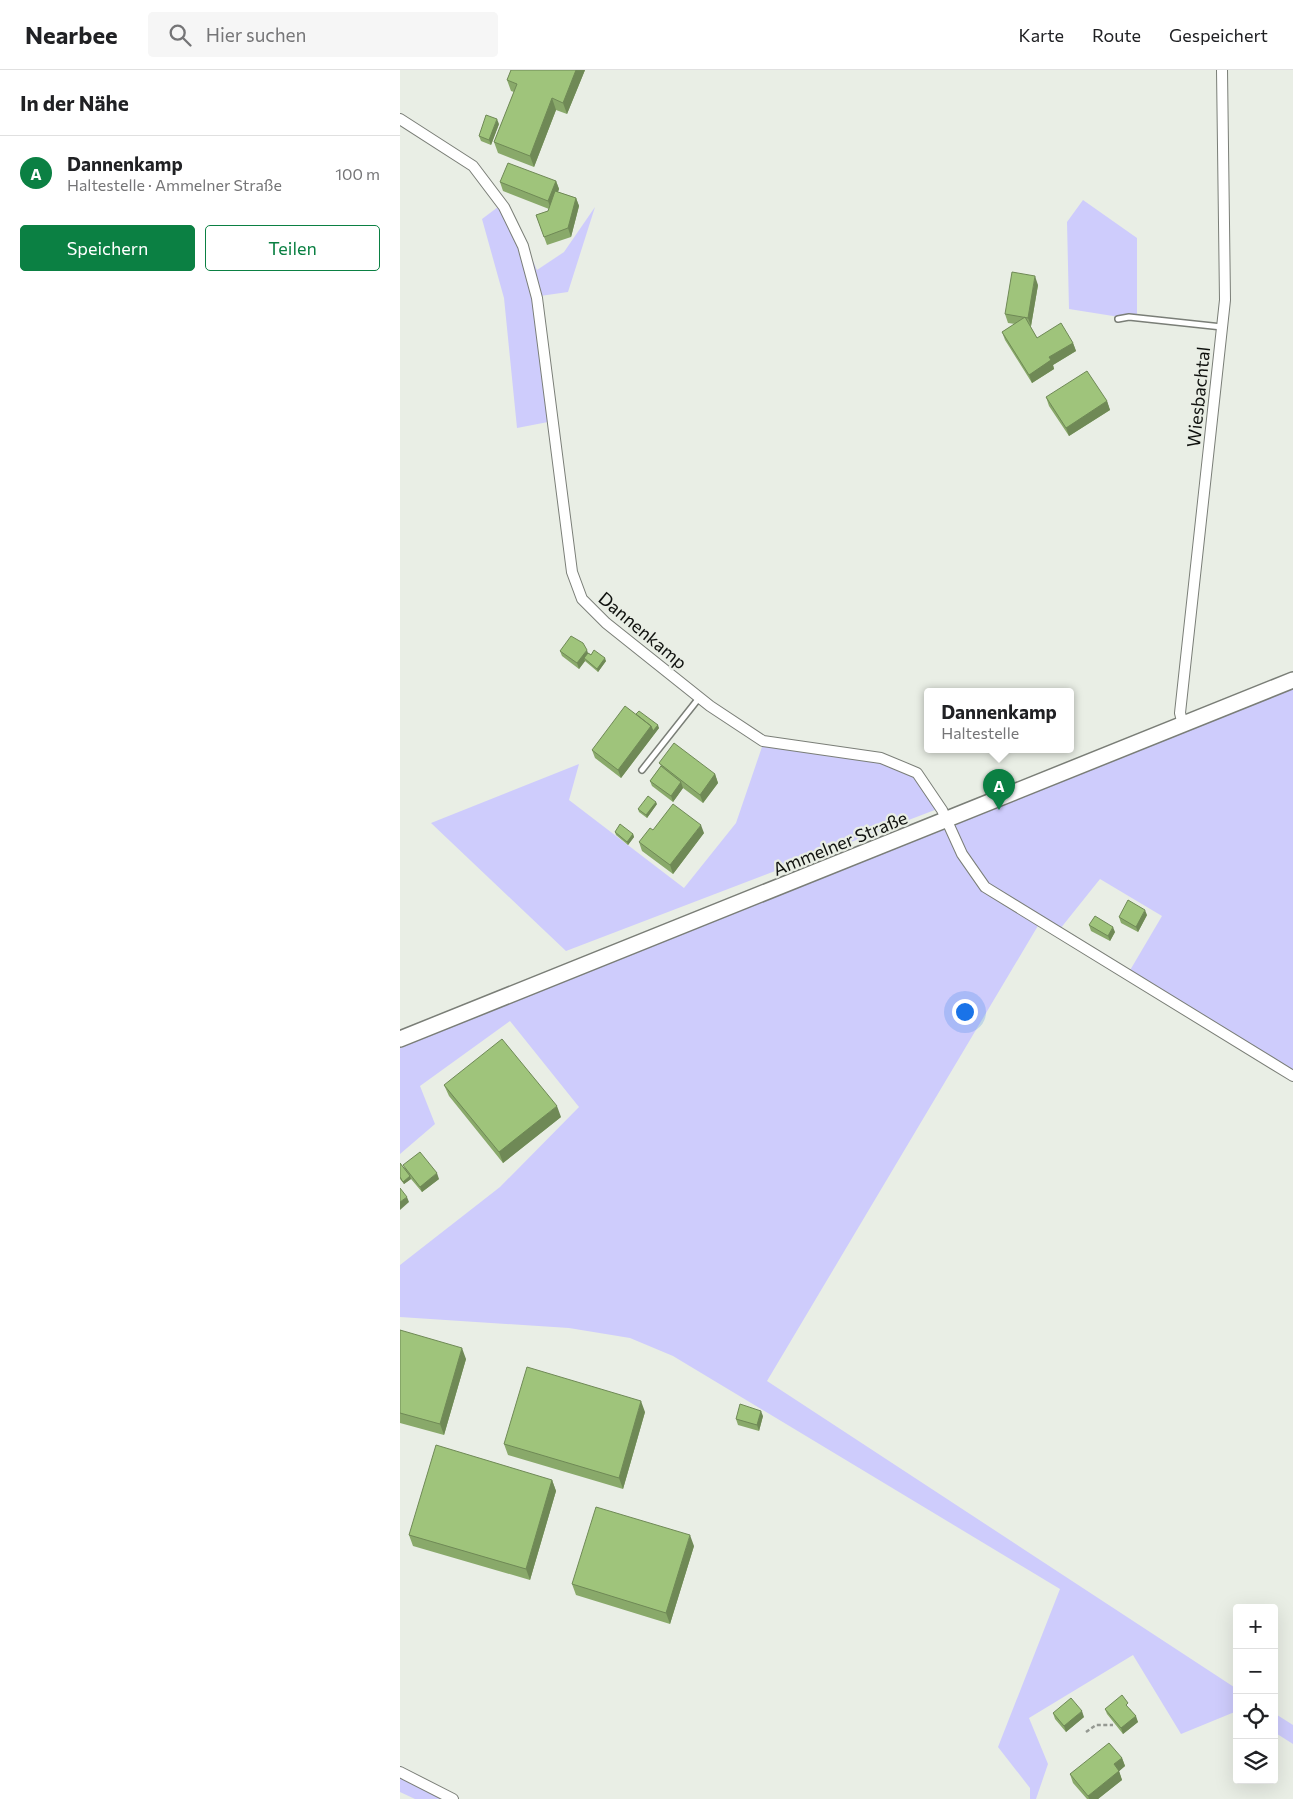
<!DOCTYPE html>
<html lang="de">
<meta charset="utf-8">
<style>
:root{--surface:#fff;--page:#f6f6f6;--text:#202124;--muted:#757577;--line:#e0e0e0;--accent:#0b8043}
body{margin:0;font-family:Commissioner,sans-serif;background:var(--page);color:var(--text)}
.controls{position:absolute;right:15px;bottom:15px;display:grid;overflow:hidden;border-radius:5px;box-shadow:0 5px 20px #0002}
.controls button{width:45px;height:45px;display:grid;place-items:center;padding:0;border:0;border-bottom:1px solid var(--line);background:var(--surface);color:var(--text);font:25px sans-serif}
.you{position:absolute;left:564px;top:941px;width:18px;height:18px;margin:-12px;border:4px solid #fff;border-radius:50%;background:#1a73e8;box-shadow:0 0 0 8px #1a73e833}
.badge{display:grid;place-items:center;width:32px;height:32px;border-radius:50%;background:var(--accent);color:#fff;font-size:16px;font-weight:700}
.pin{position:absolute;translate:-50% -41px;filter:drop-shadow(0 1px 2px #0008)}
.pin::after{content:'';position:absolute;top:26px;width:18px;height:15px;background:inherit;clip-path:polygon(0 0,100% 0,50% 100%)}
.popup{position:absolute;left:524px;top:618px;width:150px;height:65px;box-sizing:border-box;display:grid;place-content:center;border-radius:5px;background:var(--surface);filter:drop-shadow(0 1px 4px #0005);font-size:16px;white-space:nowrap;color:var(--muted)}
.popup b{font-size:19px;color:var(--text)}
.popup::after{content:'';position:absolute;left:50%;top:100%;margin-left:-10px;border:10px solid transparent;border-top-color:var(--surface)}
.list{margin:0;padding:0;list-style:none}
h2{display:flex;justify-content:space-between;align-items:center;height:65px;margin:0;padding:0 20px;font-size:21px}
h2 small{font-size:16px;font-weight:400;color:var(--muted)}
.list li{display:grid;grid-template-columns:32px 1fr auto;gap:15px;align-items:center;box-sizing:border-box;height:75px;padding:0 20px;border-top:1px solid var(--line)}
.list b{display:block;font-size:19px;white-space:nowrap}
.list p{margin:0;font-size:16px;white-space:nowrap;color:var(--muted)}
.list em{font-size:16px;font-style:normal;color:var(--muted)}
.actions{display:flex;gap:10px;padding:15px 20px}
.actions a{flex:1;padding:11px 0;border:1px solid var(--accent);border-radius:5px;text-align:center;font-size:18px;color:var(--accent)}
.actions .main{background:var(--accent);color:#fff}
.icon{flex:none;width:28px;height:28px;fill:none;stroke:currentColor;stroke-width:2;stroke-linecap:round;stroke-linejoin:round}
.map{position:relative;flex:none;width:893px;height:1729px;overflow:hidden}
header{display:flex;align-items:center;gap:30px;box-sizing:border-box;height:70px;padding:0 25px;background:var(--surface);border-bottom:1px solid var(--line)}
header strong{font-size:24px}
nav{display:flex;gap:28px;margin-inline-start:auto;font-size:18px}
.search{width:350px;height:45px;background:var(--page);display:flex;align-items:center;gap:12px;box-sizing:border-box;padding:0 18px;border-radius:5px;color:var(--muted);font-size:19px}
main{display:flex}
aside{flex:1;background:var(--surface)}
.map>svg:first-child{display:block}
</style>
<header>
<strong>Nearbee</strong>
<div class="search"><svg class="icon" aria-label="search" viewBox="0 0 24 24"><circle cx="10" cy="10" r="6"/><path d="M15 15l6 6"/></svg>Hier suchen</div>
<nav><a>Karte</a><a>Route</a><a>Gespeichert</a></nav>
</header>
<main>
<aside>
<h2>In der Nähe<small></small></h2>
<ul class="list">
<li><span class="badge">A</span><div><b>Dannenkamp</b><p>Haltestelle · Ammelner Straße</p></div><em>100 m</em></li>
</ul>
<div class="actions"><a class="main">Speichern</a><a>Teilen</a></div>
</aside>
<div class="map">
<svg width="893" height="1729" viewBox="0 0 893 1729">
<rect width="100%" height="100%" fill="#e9eee5"/>
<path fill="#ceccfc" d="M683 130 737 168V246L732 249 669 239 667 152Z
M98 137 124 171 137 200 164 182 195 137 168 222 140 226 148 352 117 358 104 228 82 149Z
M893 612V1002L729 902 762 846 700 809 660 859 639 854 367 1311 837 1619V1641L781 1664 733 1585 629 1648 648 1694 636 1729H630V1718L598 1677 660 1519 273 1286 230 1268 169 1258 0 1247V1195L100 1117 179 1037 110 951 20 1016 35 1054 0 1084V978Z
M363 674 480 690 516 704 540 738 166 881 31 753 179 694 169 730 284 818 336 753Z
M874 1643 893 1655V1674L874 1662Z
M0 1696 59 1729H15L0 1722Z"/>
<g fill="none" stroke-linecap="round" stroke-linejoin="round">
<defs>
<path id="lane" d="M718 249 729 247 822 257
M242 700 299 628"/>
<path id="street" d="M0 49 73 96 104 137 123 176 137 228 172 502 182 529 206 553 310 636 363 671 481 688 517 703 542 740 562 784 585 817 893 1006
M783 655 780 643 825 230 822 0
M0 1702 53 1729"/>
<path id="secondary" d="M0 969 893 610"/>
</defs>
<use href="#lane" stroke="#7a7e77" stroke-width="8"/>
<use href="#street" stroke="#7a7e77" stroke-width="12"/>
<use href="#secondary" stroke="#7a7e77" stroke-width="18"/>
<path stroke="#959992" stroke-width="2.5" stroke-dasharray="4 2.5" stroke-linecap="butt" d="M686 1662 696 1655H713"/>
<use href="#lane" stroke="#fff" stroke-width="5"/>
<use href="#street" stroke="#fff" stroke-width="10"/>
<use href="#secondary" stroke="#fff" stroke-width="15"/>
</g>
<path fill="#89a96a" d="M111 0H185L167 44 156 40 134 97 98 83 94 72 114 22 111 21 107 10Z
M99 54 91 75 81 71 79 66Z
M156 111 159 119 158 122 176 128 179 136 171 167 147 175 136 145 148 141 149 139 103 121 100 112Z
M638 215 631 256H630L637 268 673 273 676 281 653 295 654 299 632 313 605 270 602 262 615 254 608 253 605 244Z
M646 327 707 331 710 340 669 366 649 336Z
M160 581 188 583 206 591 198 602 185 591 179 599 162 586Z
M236 644 259 658 221 708 195 688 192 680Z
M259 693 315 704 318 713 303 733 283 718 273 732 252 716 250 711 261 696Z
M257 734 247 748 239 742 238 739Z
M253 760 304 763 273 804 242 781 239 772Z
M215 762 233 764 234 767 228 775 216 765Z
M747 845 738 862 721 853 719 847Z
M689 855 715 862 710 871 691 861Z
M44 1015 161 1047 103 1093 49 1026Z
M0 1093 3 1097 39 1109 22 1122 11 1109 4 1114 0 1109Z
M0 1260 66 1289 44 1365 0 1353Z
M245 1342 223 1419 108 1385 104 1374Z
M363 1346 359 1361 338 1355 336 1349Z
M152 1410 156 1421 130 1510 13 1476 9 1465Z
M294 1476 270 1554 176 1525 172 1514Z
M705 1639H730L738 1652 723 1664 707 1644Z
M653 1643 684 1647 666 1662 655 1649Z
M722 1688 725 1696 719 1701 722 1710 698 1729H687L673 1713 670 1704Z"/>
<path fill="#6f8956" d="M176 0H185L167 44 163 33Z
M152 28 156 40 134 97 130 86Z
M97 49 99 54 91 75 89 70Z
M156 111 159 119 151 139 148 131Z
M176 128 179 136 171 167 168 158Z
M635 206 638 215 631 256 628 248Z
M673 273 676 281 653 295 654 299 632 313 629 305 649 287Z
M707 331 710 340 669 366 666 358Z
M187 580 189 586 184 588 185 591 179 599 177 593Z
M205 588 206 591 198 602 197 599Z
M258 655 259 658 221 708 218 700 251 656Z
M315 704 318 713 303 733 300 725Z
M281 712 283 718 273 732 271 726Z
M256 732 257 734 247 748 246 745Z
M301 755 304 763 273 804 270 795Z
M233 764 234 767 228 775 227 772Z
M745 840 747 845 738 862 736 857Z
M713 857 715 862 710 871 708 866Z
M157 1036 161 1047 103 1093 99 1082Z
M37 1103 39 1109 22 1122 20 1117Z
M10 1106 11 1109 4 1114 3 1112Z
M7 1127 9 1132 0 1140V1132Z
M62 1278 66 1289 44 1365 40 1354Z
M241 1331 245 1342 223 1419 219 1408Z
M361 1341 363 1346 359 1361 357 1355Z
M152 1410 156 1421 130 1510 126 1499Z
M290 1465 294 1476 270 1554 266 1543Z
M682 1641 684 1647 666 1662 664 1656Z
M736 1646 738 1652 723 1664 721 1658Z
M722 1688 725 1696 717 1703 714 1694Z
M719 1701 722 1710 698 1729H689L688 1726Z"/>
<path fill="#9fc47b" stroke="#6f8956" d="M111 0H176L163 33 152 28 130 86 94 72 117 14 107 10Z
M86 45 97 49 89 70 79 66Z
M108 93 156 111 148 131 100 112Z
M155 121 176 128 168 158 144 167 136 145 148 141Z
M612 202 635 206 628 248 605 244Z
M625 247 637 268 661 253 673 273 649 287 651 290 629 305 602 262Z
M687 301 707 331 666 358 646 327Z
M171 566 183 573 187 580 177 593 160 581Z
M194 580 205 588 197 599 184 588 188 583 191 585Z
M225 636 251 656 218 700 192 680Z
M239 641 258 655 253 661 251 656 236 644Z
M274 673 315 704 300 725 259 693Z
M261 696 281 712 271 726 250 711Z
M248 726 256 732 246 745 238 739Z
M273 734 301 755 270 795 239 772 250 758 253 760Z
M220 754 233 764 227 772 215 762Z
M728 830 745 840 736 857 719 847Z
M695 846 713 857 708 866 689 855Z
M102 969 157 1036 99 1082 44 1015Z
M20 1082 37 1103 20 1117 3 1095Z
M0 1093 10 1106 3 1112 0 1107Z
M0 1118 7 1127 0 1132Z
M0 1260 62 1278 40 1354 0 1343Z
M127 1297 241 1331 219 1408 104 1374Z
M340 1334 361 1341 357 1355 336 1349Z
M36 1375 152 1410 126 1499 9 1465Z
M196 1437 290 1465 266 1543 172 1514Z
M722 1625 728 1633 726 1635 736 1646 721 1658 705 1639Z
M671 1628 682 1641 664 1656 653 1643Z
M709 1673 722 1688 714 1694 719 1701 688 1726 670 1704Z"/>
<g text-anchor="middle" dominant-baseline="central" stroke-width="4.5" stroke-linejoin="round" paint-order="stroke">
<g font-size="18" fill="#0f110e" stroke="#e9eee5">
<text transform="translate(798 327) rotate(-84)">Wiesbachtal</text>
<text transform="translate(243 560) rotate(40)">Dannenkamp</text>
<text transform="translate(440 773) rotate(-22)">Ammelner Straße</text>
</g>
</g>
</svg>
<div class="controls">
<button>+</button>
<button>−</button>
<button><svg class="icon" aria-label="locate" viewBox="0 0 24 24"><circle cx="12" cy="12" r="6"/><path d="M12 2v4M12 18v4M2 12h4M18 12h4"/></svg></button>
<button><svg class="icon" aria-label="layers" viewBox="0 0 24 24"><path d="M12 4l9 5-9 5-9-5zM3 14l9 5 9-5"/></svg></button>
</div>
<div class="you"></div>
<div class="pin badge" style="left:599px;top:740px">A</div>
<div class="popup"><b>Dannenkamp</b>Haltestelle</div>
</div>
</main>
